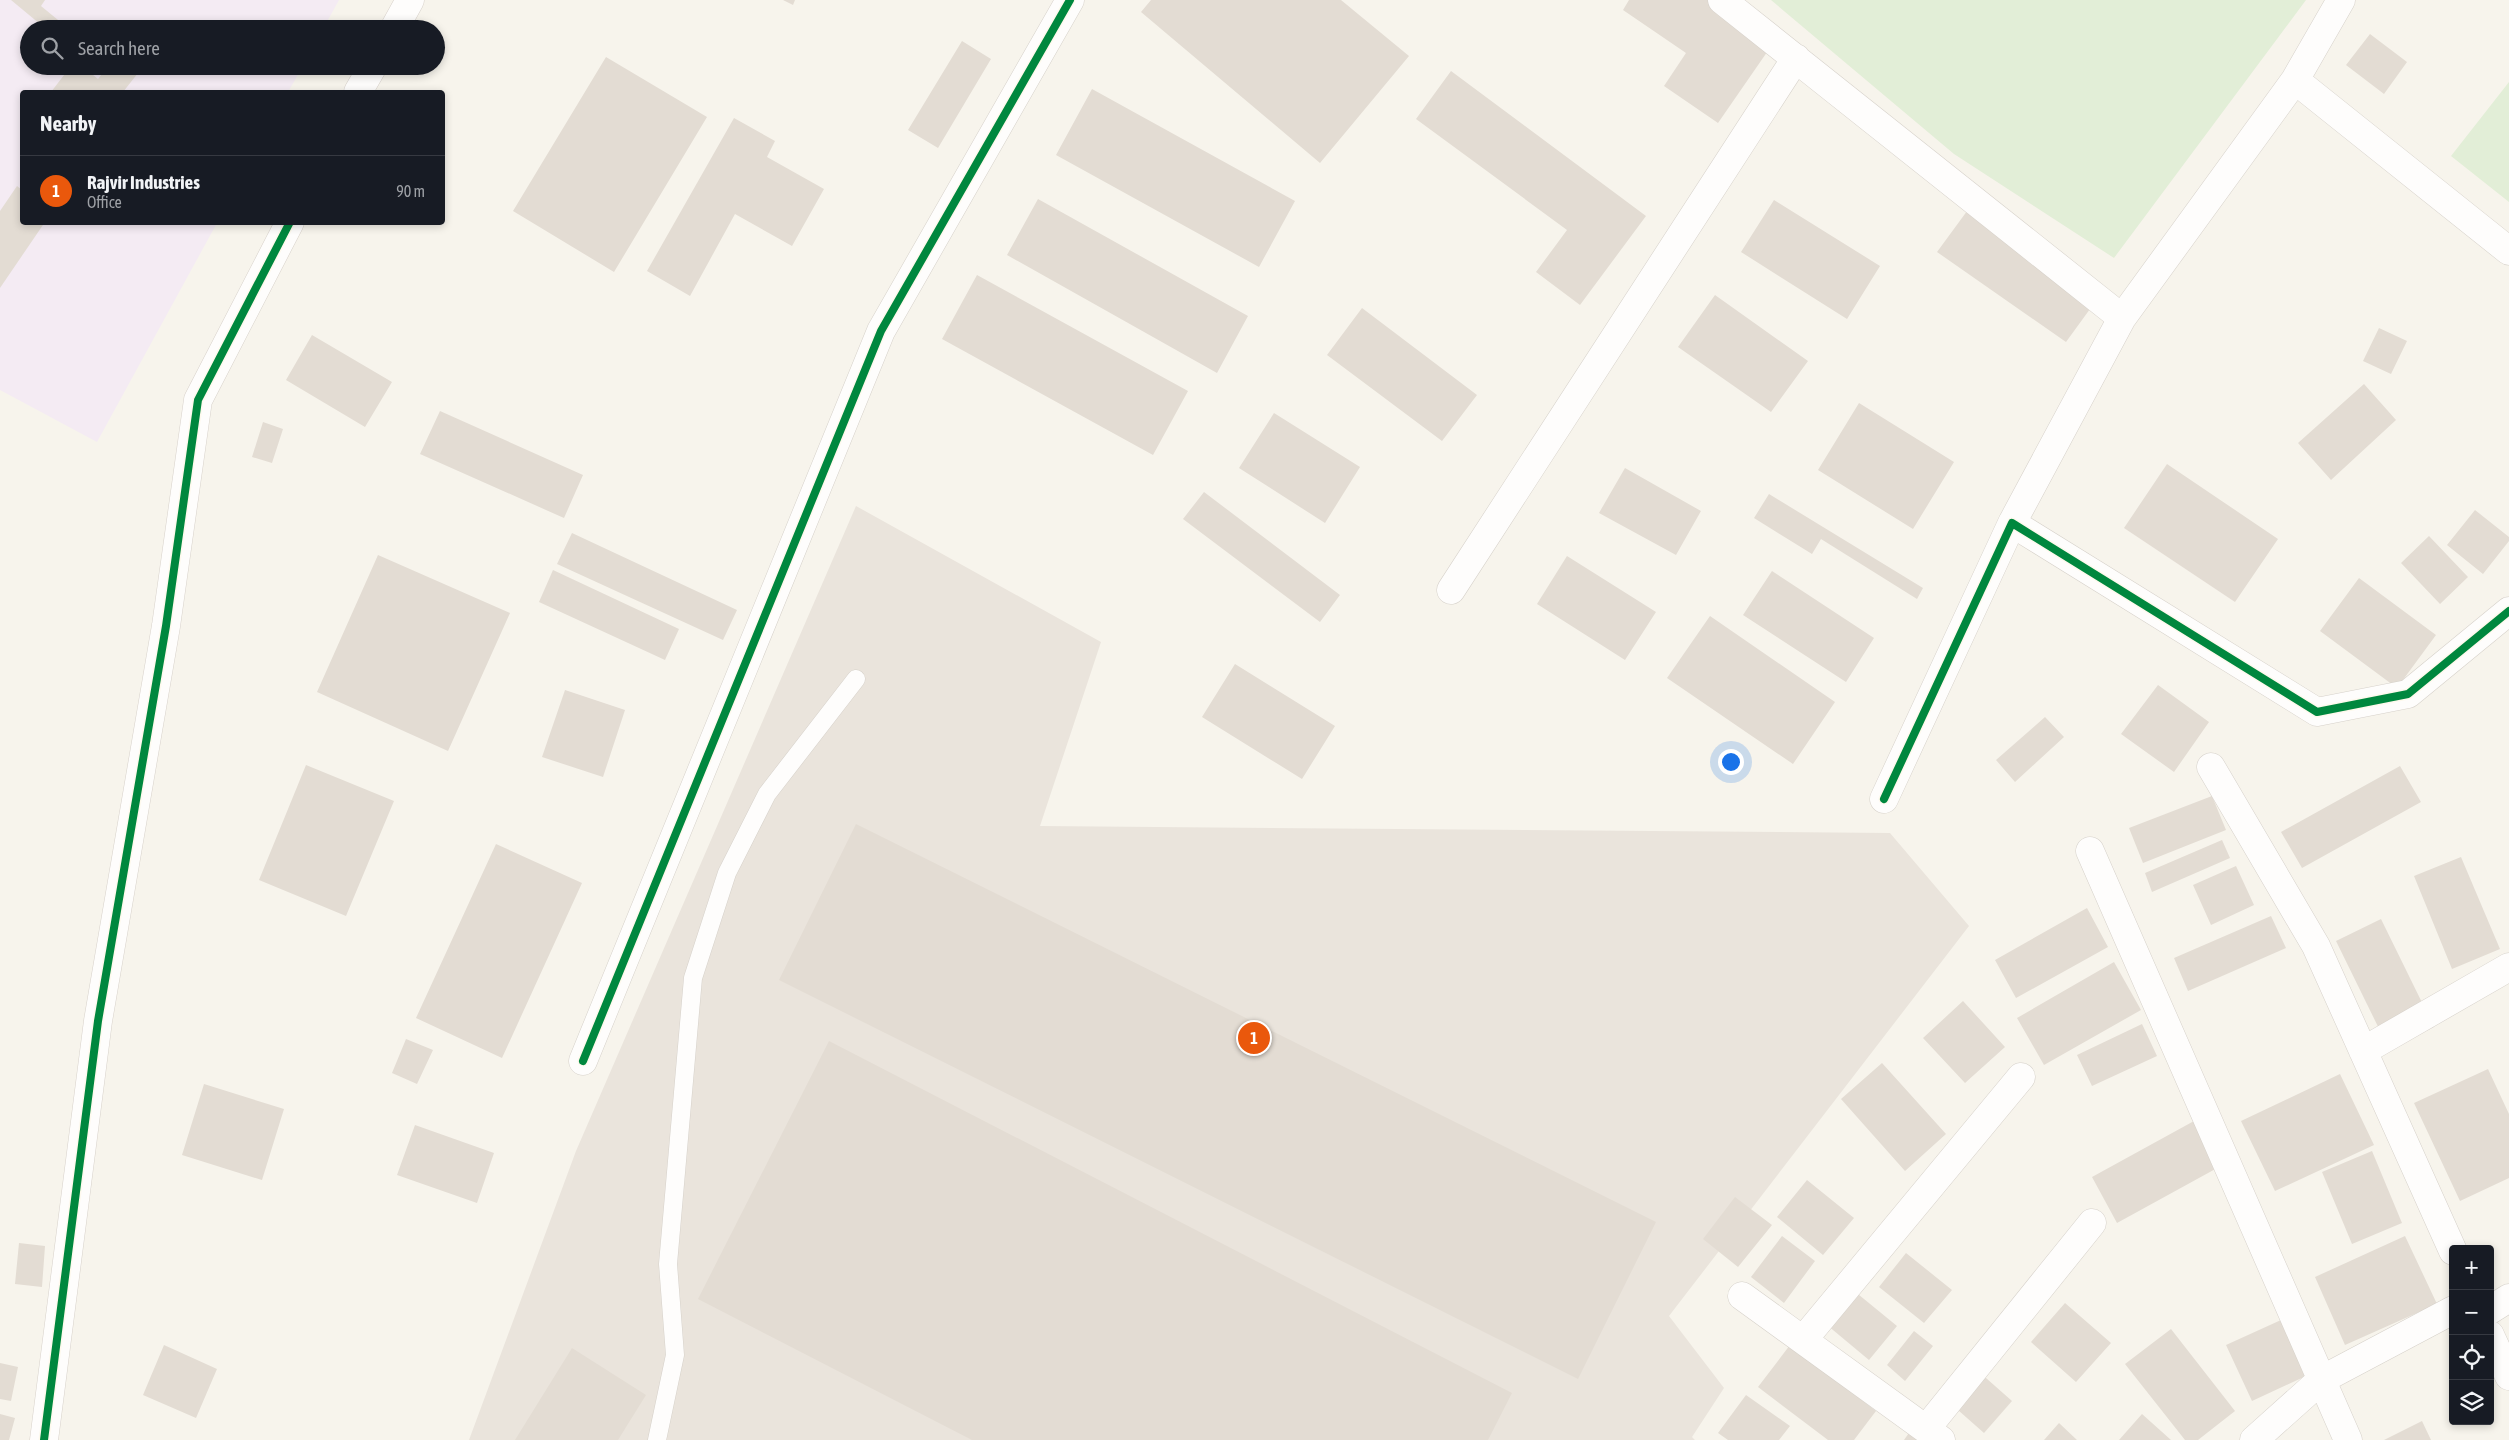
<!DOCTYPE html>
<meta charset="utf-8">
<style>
:root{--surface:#171b24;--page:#20242c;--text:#f1f3f6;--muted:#9ea1a6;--line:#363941;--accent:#ea580c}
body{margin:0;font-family:"Asap Condensed",sans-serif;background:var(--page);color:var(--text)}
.controls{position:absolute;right:15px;bottom:15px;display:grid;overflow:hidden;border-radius:5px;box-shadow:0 2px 8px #0003}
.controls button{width:45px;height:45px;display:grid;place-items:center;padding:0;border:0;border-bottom:1px solid var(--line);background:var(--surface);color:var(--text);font:25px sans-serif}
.you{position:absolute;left:1730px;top:761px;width:18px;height:18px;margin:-12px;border:4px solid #fff;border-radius:50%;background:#1a73e8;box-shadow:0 0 0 8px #1a73e833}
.badge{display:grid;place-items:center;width:32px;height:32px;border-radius:50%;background:var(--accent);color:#fff;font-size:16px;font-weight:700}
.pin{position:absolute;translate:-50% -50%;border:2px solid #fff;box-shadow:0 1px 5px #0006}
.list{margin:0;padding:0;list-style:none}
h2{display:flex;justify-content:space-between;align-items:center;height:65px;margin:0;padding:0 20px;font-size:21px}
h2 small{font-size:16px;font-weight:400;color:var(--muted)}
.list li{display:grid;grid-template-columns:32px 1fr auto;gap:15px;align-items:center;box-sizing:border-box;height:70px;padding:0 20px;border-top:1px solid var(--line)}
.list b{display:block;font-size:19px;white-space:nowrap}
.list p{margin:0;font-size:16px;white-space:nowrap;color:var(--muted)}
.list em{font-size:16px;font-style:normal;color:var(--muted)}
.icon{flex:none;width:28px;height:28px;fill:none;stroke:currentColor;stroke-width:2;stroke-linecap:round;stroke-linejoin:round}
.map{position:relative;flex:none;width:2509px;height:1440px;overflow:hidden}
.search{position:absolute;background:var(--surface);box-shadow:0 2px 8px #0003;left:20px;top:20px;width:425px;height:55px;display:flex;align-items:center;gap:12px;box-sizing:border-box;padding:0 18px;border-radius:28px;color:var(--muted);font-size:19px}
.panel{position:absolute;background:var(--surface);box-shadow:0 2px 8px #0003;left:20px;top:90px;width:425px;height:135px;border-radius:5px}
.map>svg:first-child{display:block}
</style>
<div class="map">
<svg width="2509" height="1440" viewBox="0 0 2509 1440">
<rect width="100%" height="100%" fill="#f7f4ec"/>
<path fill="#eae4dc" d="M856 506 1101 642 1040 826 1890 833 1969 926 1669 1316 1724 1388 1692 1437 1695 1440H469L576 1151Z"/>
<path fill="#f4ebf3" d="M0 0H339L323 29H29V66H303L288 92H22V222L217 223 97 442 0 390Z"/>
<path fill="#e2eed7" d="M1771 0H2306L2114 258 1954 154Z
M2509 82V202L2451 156Z"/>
<path fill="#e3dcd3" d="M11 0H45L41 6 69 29H46Z
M783 0H795L793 5Z
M1151 0H1341L1409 56 1320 163 1141 12Z
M1629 0H1713L1774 42 1718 123 1664 86 1686 53 1623 10Z
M2370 34 2407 62 2384 94 2346 65Z
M962 41 991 59 938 148 908 130Z
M606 57 707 117 614 272 513 211Z
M71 66H82L98 79 108 66 142 68 123 92H51Z
M1451 71 1646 216 1580 305 1536 272 1567 230 1416 119Z
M1092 89 1295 201 1259 267 1056 155Z
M734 118 775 141 767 157 824 189 792 246 735 214 690 296 647 271Z
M17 186 22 190V222H45L0 288V211Z
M1038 199 1248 316 1217 373 1007 255Z
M1774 200 1880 266 1847 319 1741 252Z
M1970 207 2098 298 2066 342 1937 252Z
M977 275 1188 391 1153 455 942 339Z
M1715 295 1808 361 1771 412 1678 347Z
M1362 308 1477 395 1442 441 1327 355Z
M2379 328 2407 341 2391 374 2363 361Z
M312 335 392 382 365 427 286 380Z
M2364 384 2396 420 2331 480 2298 443Z
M1859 403 1954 462 1913 529 1818 470Z
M440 411 583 475 564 518 420 454Z
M1274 413 1360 467 1325 523 1239 468Z
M263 422 283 429 272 463 252 457Z
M2167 464 2278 539 2235 602 2124 528Z
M1625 468 1701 511 1676 555 1599 513Z
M1204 492 1340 595 1320 622 1183 519Z
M1769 494 1923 588 1917 599 1821 539 1812 554 1754 518Z
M2475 510 2509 537V541L2483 574 2447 545Z
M572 533 737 610 723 640 557 564Z
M2429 536 2468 577 2440 604 2401 563Z
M378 555 510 613 448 751 317 692Z
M1567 556 1656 612 1625 660 1537 604Z
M553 570 679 629 665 660 539 602Z
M1772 571 1874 638 1846 682 1743 615Z
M2359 578 2436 635 2397 688 2320 631Z
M1710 616 1835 702 1793 764 1667 678Z
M1235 664 1335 726 1302 779 1202 717Z
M2158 685 2209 722 2174 772 2121 734Z
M565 690 625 710 603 777 542 757Z
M2045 717 2064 737 2015 782 1996 760Z
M306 765 394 801 346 916 259 880Z
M2400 766 2421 802 2302 868 2281 832Z
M2212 796 2226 830 2143 863 2129 828Z
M856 824 1656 1222 1578 1379 779 980Z
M2222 840 2230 858 2152 892 2145 873Z
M496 844 582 883 502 1058 416 1018Z
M2461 857 2500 949 2452 969 2414 876Z
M2236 866 2254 905 2211 925 2193 885Z
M2087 908 2108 947 2016 998 1995 960Z
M2271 916 2286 948 2188 991 2174 958Z
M2381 919 2434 1027 2389 1049 2336 941Z
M2114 962 2141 1010 2044 1065 2017 1018Z
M1963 1001 2005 1047 1965 1083 1923 1038Z
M2142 1024 2157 1056 2092 1086 2077 1055Z
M406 1039 433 1050 417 1084 392 1073Z
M829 1041 1512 1393 1488 1440H972L698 1299Z
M1882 1063 1946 1134 1905 1171 1841 1099Z
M2488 1069 2509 1114V1178L2460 1201 2414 1103Z
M2340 1074 2374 1145 2275 1191 2241 1121Z
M204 1084 284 1109 262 1180 182 1155Z
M2194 1121 2219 1167 2117 1223 2092 1177Z
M415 1125 494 1153 477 1203 397 1175Z
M2372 1151 2402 1223 2352 1244 2322 1172Z
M1807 1180 1854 1218 1823 1255 1777 1217Z
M1735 1197 1772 1225 1738 1267 1703 1239Z
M1782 1236 1815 1261 1784 1303 1751 1277Z
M2405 1236 2437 1304 2345 1345 2315 1277Z
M19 1243 45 1246 42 1287 15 1284Z
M1906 1253 1952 1290 1924 1323 1879 1287Z
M1842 1281 1897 1326 1869 1360 1815 1315Z
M2065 1303 2111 1343 2076 1382 2031 1342Z
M2281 1320 2306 1376 2252 1401 2226 1345Z
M2171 1329 2235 1411 2198 1440H2185L2125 1364Z
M1914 1331 1933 1346 1905 1381 1887 1365Z
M164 1345 217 1369 196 1418 143 1395Z
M1790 1345 1876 1411 1854 1440H1828L1758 1387Z
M572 1348 646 1395 618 1440H515Z
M0 1363 18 1367 11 1401 0 1399Z
M1969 1363 2012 1401 1984 1433 1941 1395Z
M1746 1395 1790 1426 1779 1440H1728L1718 1433Z
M0 1414 15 1418 9 1440H0Z
M2142 1414 2171 1440H2119Z
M2422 1421 2431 1440H2384Z
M2059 1423 2077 1440H2044Z
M1911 1430 1924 1440H1904Z"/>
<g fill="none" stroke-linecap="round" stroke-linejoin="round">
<defs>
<path id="lane" d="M657 1440 675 1355 668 1264 693 978 727 873 767 794 856 679"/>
<path id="street" d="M1722 0 2122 318
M2295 80 2341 0
M2012 523 2122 318 2295 80 2509 251
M1451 590 1796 58
M2211 767 2316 946 2453 1251
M1884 799 2012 523 2317 712 2408 694 2509 611
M2090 851 2348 1440
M2363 1051 2509 967
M583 1061 881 331 1070 0
M1742 1296 1941 1440
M2490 1310 2509 1298
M2490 1335 2509 1376
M1803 1340 2021 1077
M1926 1429 2092 1223
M2254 1440 2321 1380 2453 1310"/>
<path id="secondary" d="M394 29 410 0
M358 92 373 66
M44 1440 98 1021 166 626 198 400 290 222"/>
</defs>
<use href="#lane" stroke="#d6d1ca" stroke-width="19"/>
<use href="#street" stroke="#d6d1ca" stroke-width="29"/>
<use href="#secondary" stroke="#d7d1ca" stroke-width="29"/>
<use href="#lane" stroke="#fefdfc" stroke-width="18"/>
<use href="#street" stroke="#fefdfc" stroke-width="28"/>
<use href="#secondary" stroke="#fefdfc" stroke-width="28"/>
<defs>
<path id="cycleway" d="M1884 799 2012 523 2317 712 2408 694 2509 611
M583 1061 881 331 1070 0
M44 1440 98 1021 166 626 198 400 290 222"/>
</defs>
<use href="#cycleway" stroke="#fef9ed" stroke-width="11"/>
<use href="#cycleway" stroke="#00873e" stroke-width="8"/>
</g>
</svg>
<div class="controls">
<button>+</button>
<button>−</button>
<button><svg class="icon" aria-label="locate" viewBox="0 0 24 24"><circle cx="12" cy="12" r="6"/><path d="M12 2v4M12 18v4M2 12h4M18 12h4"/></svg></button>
<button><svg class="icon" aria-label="layers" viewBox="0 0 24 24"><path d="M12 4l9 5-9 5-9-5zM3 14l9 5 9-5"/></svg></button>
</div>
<div class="you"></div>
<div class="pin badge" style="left:1254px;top:1038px">1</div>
<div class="search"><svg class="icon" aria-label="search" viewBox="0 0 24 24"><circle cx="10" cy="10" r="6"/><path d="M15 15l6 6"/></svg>Search here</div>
<section class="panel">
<h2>Nearby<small></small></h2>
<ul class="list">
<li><span class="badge">1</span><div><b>Rajvir Industries</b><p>Office</p></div><em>90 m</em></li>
</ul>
</section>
</div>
